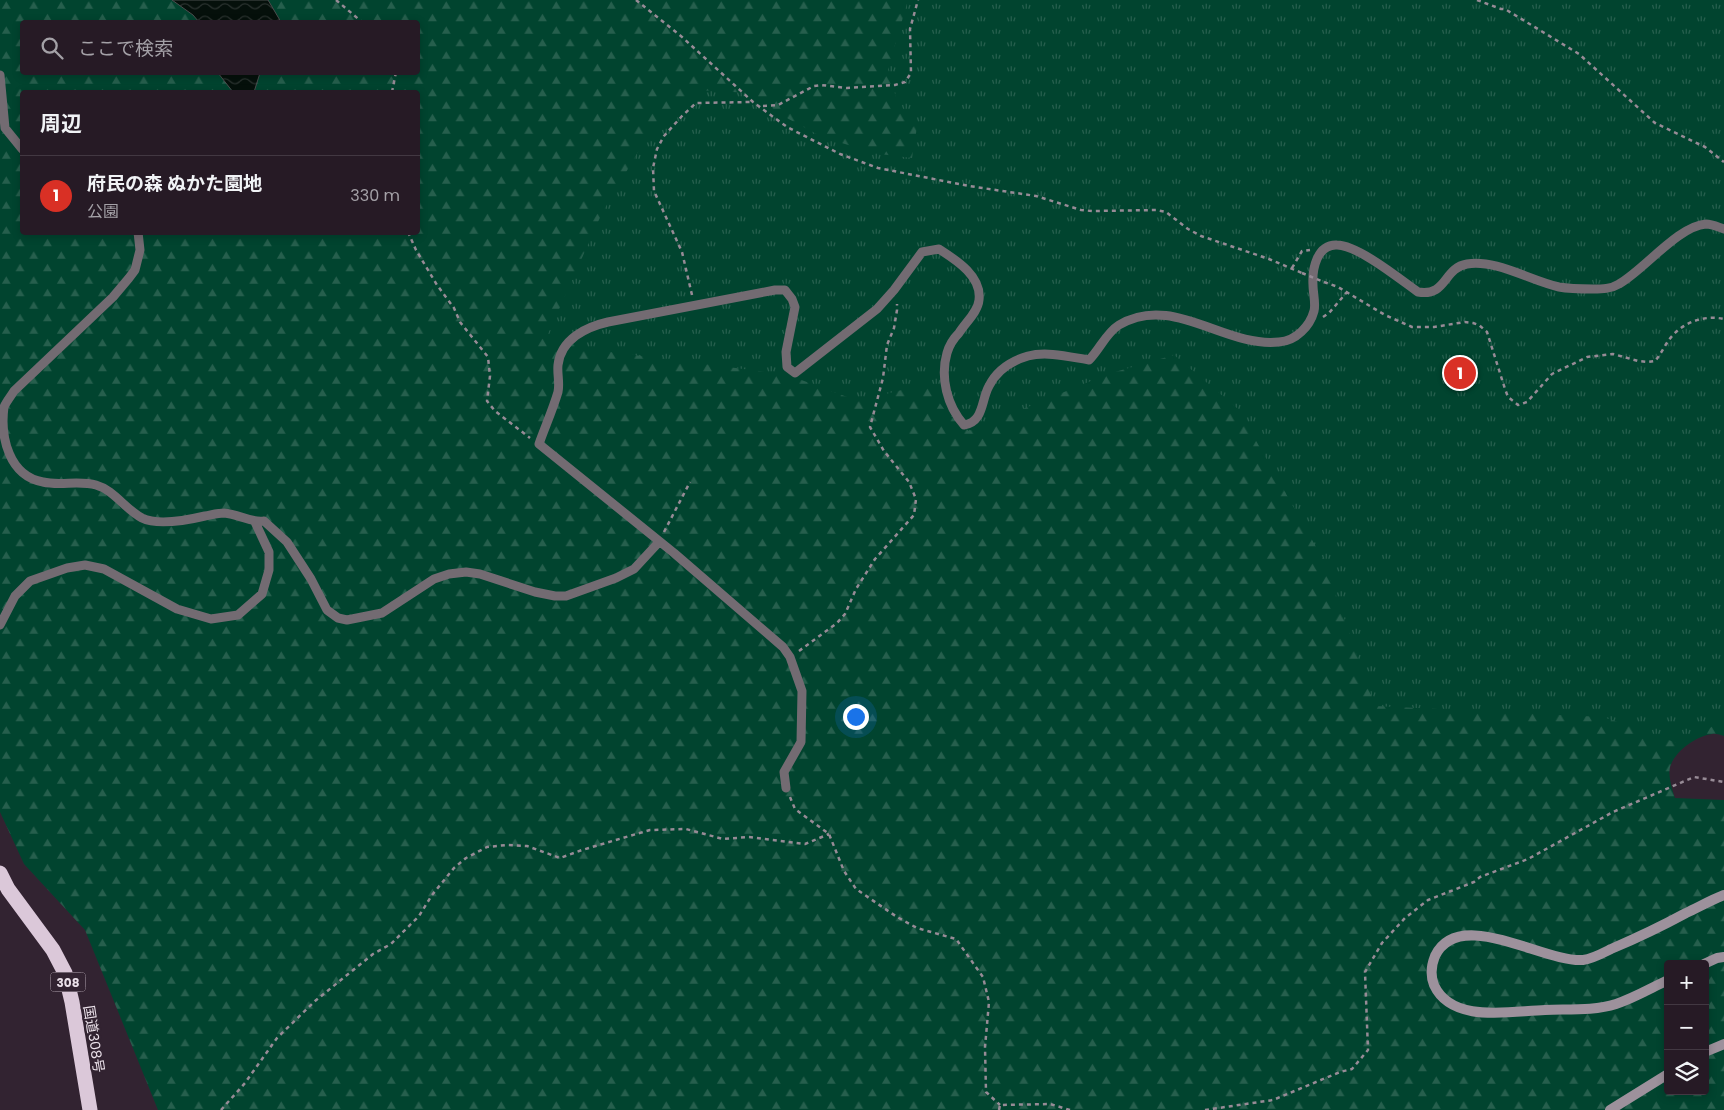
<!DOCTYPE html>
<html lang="ja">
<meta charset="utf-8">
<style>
:root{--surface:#261a25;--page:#2e232d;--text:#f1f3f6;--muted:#a4a1a7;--line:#423842;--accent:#d93025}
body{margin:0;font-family:Poppins,"Noto Sans JP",sans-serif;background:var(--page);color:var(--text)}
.controls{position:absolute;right:15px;bottom:15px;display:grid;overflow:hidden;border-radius:5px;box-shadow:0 2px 8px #0003}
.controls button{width:45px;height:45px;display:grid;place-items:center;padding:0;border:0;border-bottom:1px solid var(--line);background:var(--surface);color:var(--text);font:25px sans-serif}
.you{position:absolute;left:855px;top:716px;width:18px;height:18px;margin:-12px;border:4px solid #fff;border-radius:50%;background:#1a73e8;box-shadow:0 0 0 8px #1a73e833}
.badge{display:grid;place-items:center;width:32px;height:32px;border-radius:50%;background:var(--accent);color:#fff;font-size:16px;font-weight:700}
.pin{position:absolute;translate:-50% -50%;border:2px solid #fff;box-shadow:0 1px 5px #0006}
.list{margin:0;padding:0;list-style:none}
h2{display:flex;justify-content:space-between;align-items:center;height:65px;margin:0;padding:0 20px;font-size:21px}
h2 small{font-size:16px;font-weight:400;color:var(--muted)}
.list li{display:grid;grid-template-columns:32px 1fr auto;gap:15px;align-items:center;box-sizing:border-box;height:80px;padding:0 20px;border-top:1px solid var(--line)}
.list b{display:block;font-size:19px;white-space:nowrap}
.list p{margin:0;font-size:16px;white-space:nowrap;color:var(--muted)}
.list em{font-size:16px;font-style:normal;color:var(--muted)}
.icon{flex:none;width:28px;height:28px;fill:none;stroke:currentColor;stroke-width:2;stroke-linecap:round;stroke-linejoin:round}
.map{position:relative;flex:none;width:1724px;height:1110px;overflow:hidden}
.search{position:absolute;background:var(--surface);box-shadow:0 2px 8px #0003;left:20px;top:20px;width:400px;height:55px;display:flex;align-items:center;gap:12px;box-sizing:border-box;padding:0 18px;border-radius:5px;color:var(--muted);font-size:19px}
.panel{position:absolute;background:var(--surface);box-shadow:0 2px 8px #0003;left:20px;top:90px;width:400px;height:145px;border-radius:5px}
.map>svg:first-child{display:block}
</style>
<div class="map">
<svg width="1724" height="1110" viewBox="0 0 1724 1110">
<defs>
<pattern id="forest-firs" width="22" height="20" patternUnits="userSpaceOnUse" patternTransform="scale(1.25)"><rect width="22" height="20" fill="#01442f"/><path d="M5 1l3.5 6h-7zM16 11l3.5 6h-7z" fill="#265f4d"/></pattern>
<pattern id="park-tufts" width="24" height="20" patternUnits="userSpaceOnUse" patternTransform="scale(1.25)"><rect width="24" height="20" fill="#01442f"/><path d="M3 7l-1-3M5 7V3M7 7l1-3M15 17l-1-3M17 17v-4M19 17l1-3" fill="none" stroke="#265f4d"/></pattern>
<pattern id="water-waves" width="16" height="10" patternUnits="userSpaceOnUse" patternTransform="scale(1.25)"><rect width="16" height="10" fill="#05100b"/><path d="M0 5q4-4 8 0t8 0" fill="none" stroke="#2a322f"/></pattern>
</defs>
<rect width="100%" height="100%" fill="#322331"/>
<path fill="url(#forest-firs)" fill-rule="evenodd" d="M0 0H172L193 15 199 22H22V72L218 73 233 92H22V232H418V92H254L260 73 418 72V22H281L268 0H1724V736C1720 735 1716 733 1712 734 1696 736 1675 751 1670 767 1668 776 1672 789 1675 798L1724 800V1110H158L85 930 24 864 0 812ZM1668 964H1705V1091H1668Z"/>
<path fill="url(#park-tufts)" d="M908 0H1724V722H1719L1683 745 1603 717 1375 706 1324 561 1238 409 1174 355 1108 374 969 431 948 414 925 384 858 401 796 378 759 371 595 350 548 334 602 213 655 123 696 90 751 93 785 117 824 138 880 154 912 158 917 127 897 101 888 69Z"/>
<path fill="url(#water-waves)" stroke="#4a4e4e" d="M172 0H268L281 22H199L193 15Z
M218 73H260L254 92H233Z"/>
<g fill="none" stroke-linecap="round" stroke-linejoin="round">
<path stroke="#978b96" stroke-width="2.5" stroke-dasharray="4 4" stroke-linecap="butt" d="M336 0 362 22
M636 0 682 37 753 102 787 127 840 154 878 168 969 186 1036 196 1081 210 1092 211 1156 210 1166 212 1188 229 1201 236 1269 259 1302 273
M1477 0 1501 9H1505L1579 54 1655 123 1705 147 1724 162
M392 92 396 72
M763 106 778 105 814 86 821 85 847 88 895 85 905 82 911 73 910 29 918 0
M408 232 416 250 437 285 454 308 460 322 488 357 490 376 487 401 495 411 530 438
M1292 268 1302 251 1310 250
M1324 282 1338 287 1385 315 1412 327H1434L1465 322 1473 323 1479 325 1487 332 1505 389 1508 397 1518 405 1527 402 1552 374 1587 357 1613 354 1638 361 1648 362 1655 361C1662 353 1666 342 1673 335 1686 321 1706 315 1724 319
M692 295 682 252 654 191 653 168 657 149 664 136 682 116 696 103 752 102
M1323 317 1329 313 1347 292
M664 532 690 482
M799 651 837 623 845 614 856 589 875 559 914 515 916 499 909 482 884 451 870 427 883 378 887 345 894 328 897 310V304
M790 797 795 809 829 834 844 871 856 889 897 917 917 928 956 939 983 977 989 1002 985 1047 986 1092 1000 1105
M221 1110 245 1083 277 1038 315 1001 373 954 391 944 419 916 432 895 454 868 466 858 487 847 507 845 527 846 560 858 582 850 650 830 686 829 723 839 749 837 805 844 829 834
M999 1110 1000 1105 1050 1104 1070 1110
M1205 1110 1273 1100 1340 1072 1352 1069 1368 1050 1365 972 1382 943 1405 918 1428 900 1474 882 1480 877 1528 859 1613 812 1694 777 1724 782"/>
<path stroke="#736b72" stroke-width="9" d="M0 75 5 128 22 149
M138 232 140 250 135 270 129 278 113 297 14 391C11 396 6 402 4 407 0 437 9 476 43 482 60 486 79 480 96 485 114 490 125 509 142 518 158 526 188 520 205 516 211 515 218 513 224 513 239 514 250 523 264 521L287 542 311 579 327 610 338 618 347 620 382 613 434 579 449 574 466 572 480 574 535 592 555 596H566L616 578 634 569 659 542
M0 625 15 596 30 581 67 568 85 565 104 569 177 609 211 619 238 615 262 594 269 570V552L255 522
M786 788 784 772 801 742 802 691 790 657 783 647 674 553 539 444C545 427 553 409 558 392 560 383 557 374 558 365 561 339 586 327 608 322L775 290H785L792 299 795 307 786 352 787 367 795 373 877 309 894 290 922 252 939 249C956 260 982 276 979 300 978 312 965 323 959 333 954 338 949 346 947 353 940 377 947 406 964 425 984 422 981 400 989 386 997 370 1011 361 1028 356 1047 351 1070 357 1089 360 1100 349 1106 333 1119 325 1173 293 1224 348 1279 342 1296 341 1310 326 1314 311 1316 304 1313 293 1313 285 1312 269 1317 244 1337 245 1358 245 1401 280 1418 292 1447 297 1443 268 1467 264 1496 259 1531 281 1559 287 1570 289 1582 289 1593 289 1602 289 1611 289 1619 284 1644 270 1678 226 1706 224 1712 224 1718 227 1724 229"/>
<path stroke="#9d919c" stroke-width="10" d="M1704 964 1717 958 1724 957
M1668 980C1651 988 1634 998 1616 1004 1594 1011 1568 1009 1545 1010 1510 1011 1452 1024 1434 985 1430 975 1431 966 1435 956 1459 906 1544 963 1583 960 1592 959 1603 953 1611 949 1637 938 1662 926 1686 913 1699 907 1711 900 1724 895
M1705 1052 1724 1044
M1610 1110 1668 1074"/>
<path stroke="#dbc8d9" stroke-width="15" d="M0 873 8 889 53 950 65 973 72 1002 90 1110"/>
<path stroke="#978b96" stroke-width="2.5" stroke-dasharray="4 4" stroke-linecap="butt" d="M1302 273 1324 282"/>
</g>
<g text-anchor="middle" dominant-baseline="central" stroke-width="4.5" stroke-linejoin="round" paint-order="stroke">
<rect fill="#322331" stroke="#b3a7b2" stroke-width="1" x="50.5" y="972.5" width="35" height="19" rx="4"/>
<g font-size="12" font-weight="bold" fill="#eae0e9">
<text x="68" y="982">308</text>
</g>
<g font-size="14" fill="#eae0e9" stroke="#322331">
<text transform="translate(94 1039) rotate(81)">国道308号</text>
</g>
</g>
</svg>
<div class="controls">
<button>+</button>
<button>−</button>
<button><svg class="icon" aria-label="layers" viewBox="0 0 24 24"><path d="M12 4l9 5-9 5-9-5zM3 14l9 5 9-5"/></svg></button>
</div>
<div class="you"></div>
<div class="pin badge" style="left:1460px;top:373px">1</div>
<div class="search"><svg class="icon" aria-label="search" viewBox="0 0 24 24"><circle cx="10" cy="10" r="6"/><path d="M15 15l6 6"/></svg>ここで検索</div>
<section class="panel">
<h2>周辺<small></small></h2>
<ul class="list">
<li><span class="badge">1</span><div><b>府民の森 ぬかた園地</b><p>公園</p></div><em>330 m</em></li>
</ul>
</section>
</div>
